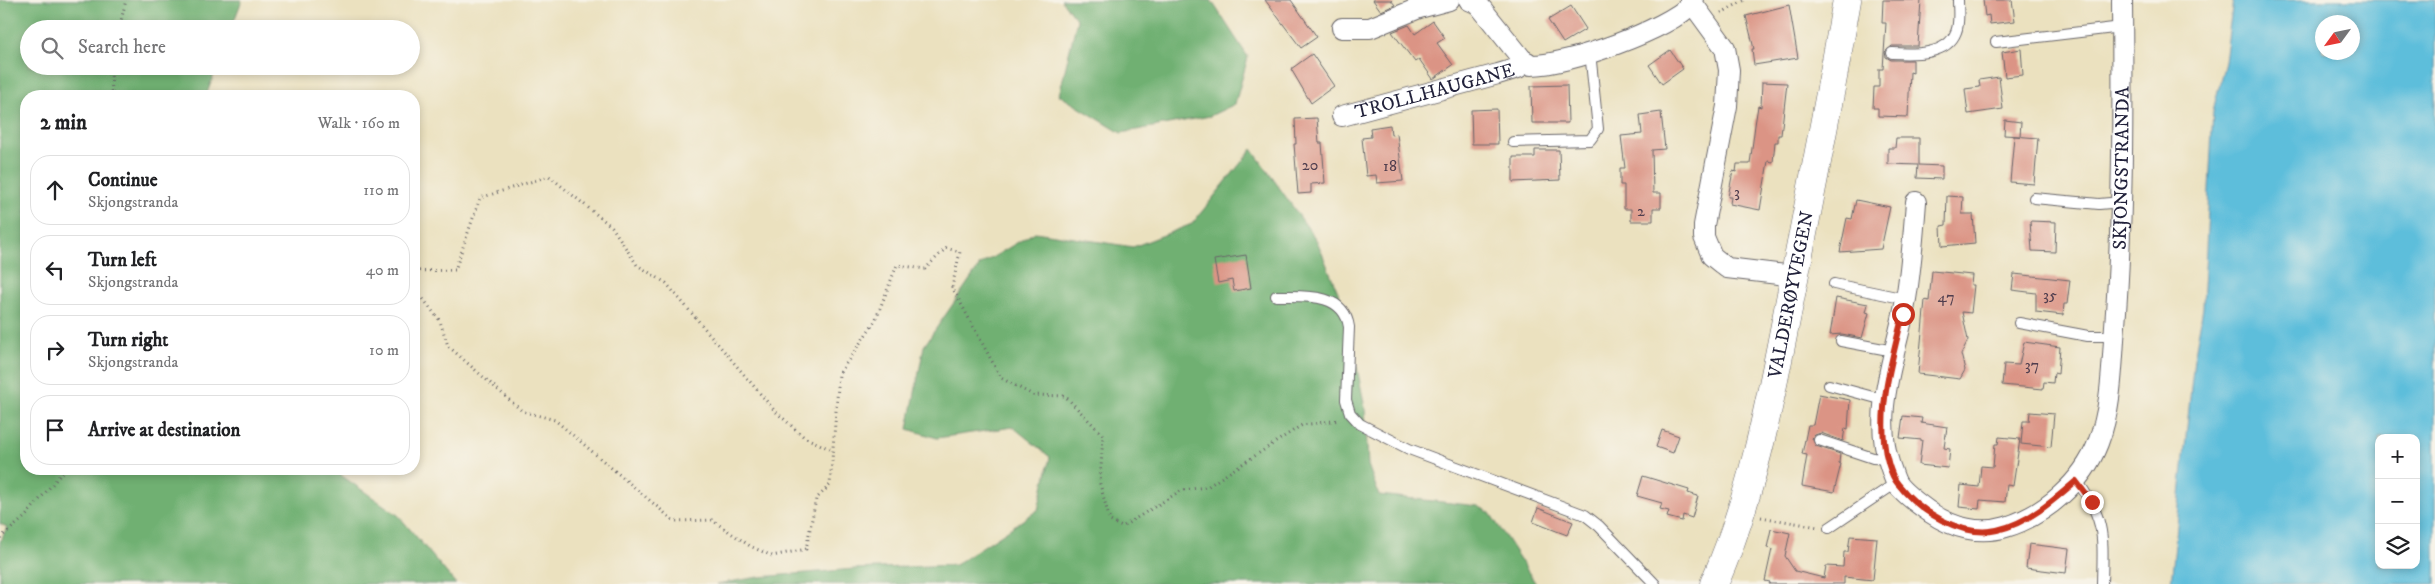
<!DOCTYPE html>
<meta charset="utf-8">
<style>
:root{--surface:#fff;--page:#f6f6f6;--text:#202124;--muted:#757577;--line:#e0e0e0}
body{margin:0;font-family:"IM FELL DW Pica",serif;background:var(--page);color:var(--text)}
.controls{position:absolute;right:15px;bottom:15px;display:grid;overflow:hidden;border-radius:10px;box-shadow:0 2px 8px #0003}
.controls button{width:45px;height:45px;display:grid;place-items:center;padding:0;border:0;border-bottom:1px solid var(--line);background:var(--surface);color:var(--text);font:25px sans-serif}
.compass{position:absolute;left:2315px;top:15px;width:45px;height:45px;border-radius:50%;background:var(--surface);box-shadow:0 2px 8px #0003;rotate:237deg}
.stop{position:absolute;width:15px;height:15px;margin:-11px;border:4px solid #c8321e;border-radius:50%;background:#fff}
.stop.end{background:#c8321e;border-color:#fff;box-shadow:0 1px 5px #0008}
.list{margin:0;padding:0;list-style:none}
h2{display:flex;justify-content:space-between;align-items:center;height:65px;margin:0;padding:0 20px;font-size:21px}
h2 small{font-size:16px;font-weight:400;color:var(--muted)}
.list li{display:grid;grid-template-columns:32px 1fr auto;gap:15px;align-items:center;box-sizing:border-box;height:70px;margin:0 10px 10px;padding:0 10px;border:1px solid var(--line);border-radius:20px}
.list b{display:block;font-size:19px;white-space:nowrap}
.list p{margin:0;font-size:16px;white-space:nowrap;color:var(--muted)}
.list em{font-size:16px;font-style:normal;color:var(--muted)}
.icon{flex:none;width:28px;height:28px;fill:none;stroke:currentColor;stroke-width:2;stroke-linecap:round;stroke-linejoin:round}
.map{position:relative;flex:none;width:2435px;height:584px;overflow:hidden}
.search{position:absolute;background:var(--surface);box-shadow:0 2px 8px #0003;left:20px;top:20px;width:400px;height:55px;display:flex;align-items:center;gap:12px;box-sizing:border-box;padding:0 18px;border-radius:28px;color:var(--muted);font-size:19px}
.panel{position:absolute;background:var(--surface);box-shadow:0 2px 8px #0003;left:20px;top:90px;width:400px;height:385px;border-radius:20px}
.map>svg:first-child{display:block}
</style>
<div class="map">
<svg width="2435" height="584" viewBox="0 0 2435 584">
<rect width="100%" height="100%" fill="#f7f3e8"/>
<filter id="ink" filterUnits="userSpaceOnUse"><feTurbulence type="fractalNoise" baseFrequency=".02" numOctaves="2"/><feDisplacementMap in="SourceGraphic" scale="10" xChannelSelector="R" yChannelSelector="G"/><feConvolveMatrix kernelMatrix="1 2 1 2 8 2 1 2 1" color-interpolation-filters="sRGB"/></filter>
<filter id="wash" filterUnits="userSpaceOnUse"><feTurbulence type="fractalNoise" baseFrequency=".0096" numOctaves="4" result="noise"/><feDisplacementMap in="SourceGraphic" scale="20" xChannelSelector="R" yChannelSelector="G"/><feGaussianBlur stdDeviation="1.12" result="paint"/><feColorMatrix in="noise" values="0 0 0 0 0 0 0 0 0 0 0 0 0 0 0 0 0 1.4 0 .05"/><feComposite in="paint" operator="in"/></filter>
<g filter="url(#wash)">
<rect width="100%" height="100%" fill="#ebe1bf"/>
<path fill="#70b072" stroke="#496956" d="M0 0H242L231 29H29V66H217L206 96H26V469H332L398 515 456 584H0V542L7 527 0 524Z
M1061 0H1211L1248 57 1235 104 1210 116 1121 133 1059 95 1077 20Z
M1252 149 1317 241 1346 312 1365 408 1368 465 1379 495 1478 506 1490 513 1536 584H717L759 577 854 569 955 565 1038 510 1050 457 1013 427 937 438 908 429 924 346 980 265 1035 232 1133 247 1192 224Z"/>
<path fill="#5dbedb" stroke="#40708b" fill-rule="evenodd" d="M2233 0H2435V584H2171L2194 359 2203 308 2213 111 2225 62ZM2322 22H2352V52H2322ZM2379 438H2416V565H2379Z"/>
<g id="blocks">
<path fill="#db9485" d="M1265 0H1291L1317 37 1301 48Z
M1373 0H1391L1395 5 1381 11Z
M1883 0H1921L1918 46H1892L1885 52 1886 57 1891 60H1913V73L1910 72 1908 117 1878 116V108H1873L1874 87H1879V69H1883L1886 23H1882Z
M1983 0H2012L2015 21 1990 24 1989 15 1985 16Z
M1789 5 1798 58 1754 65 1752 49H1754L1746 16Z
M1571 6 1586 29 1563 43 1548 20Z
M1433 21 1445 38 1437 43 1453 65 1433 79 1419 59 1415 62 1392 32 1409 25 1415 34Z
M2021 49 2023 75 2005 77 2002 52Z
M1670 50 1683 69 1662 84 1649 65Z
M1312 54 1334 86 1311 103 1291 69Z
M1999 77 2003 109 1968 114 1965 89 1980 87 1979 80Z
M1762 82 1787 83 1781 135H1778V142H1775L1773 162 1768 161 1760 210 1730 204 1731 197H1728L1733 171 1736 172 1737 164H1750L1755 125 1758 106 1761 107Z
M1567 85 1568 123H1532L1531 86Z
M1497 109 1498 144H1472L1471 110Z
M1661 112 1665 149 1652 150 1653 193H1661V208H1653V221H1631V209H1624V185H1620V168H1625L1621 136 1642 134 1640 115Z
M1317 118 1319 143H1322L1325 183 1311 184V193L1298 194 1294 144H1296L1295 119Z
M2005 120 2021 122 2020 136 2004 135Z
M1390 125 1391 135 1397 134 1403 181 1377 183 1376 175 1366 176 1362 138 1371 137 1370 128Z
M2014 136 2038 138 2034 184 2010 182Z
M1896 138H1919V165L1942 166V179L1917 178 1918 165 1888 164V148H1895Z
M1535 150H1559L1560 180 1513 182V157H1535Z
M1947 196 1963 197 1962 214H1973L1975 243 1942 246 1941 226 1946 225Z
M1856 200 1890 207 1881 249 1840 252 1847 218 1852 219Z
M2030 221 2056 222 2055 252 2032 251Z
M1246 255 1251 288 1234 291 1232 280 1218 283 1214 260Z
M1932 271 1972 275 1971 285H1974L1971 313 1962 312 1968 340 1961 354 1965 370 1960 379 1918 374 1925 300 1929 301Z
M2014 274 2070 280 2067 304H2064L2063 315 2036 312V293L2012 290Z
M1836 298 1868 304 1866 312 1869 313 1862 338 1842 334 1830 335Z
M2024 342 2060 347 2058 374 2054 373 2053 383 2044 382 2043 389 2002 385 2004 364 2019 365Z
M1819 394 1850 400 1848 429 1845 428 1843 441 1821 433 1815 435 1812 438 1816 446 1840 454 1839 463 1841 464 1834 492 1802 486 1807 455 1802 454 1808 425H1813Z
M2030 412 2054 414 2051 447 2021 444 2023 421H2029Z
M1903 416 1922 418 1921 423 1947 427 1944 448 1950 449 1948 468 1919 465 1922 440 1900 438Z
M1662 430 1679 436 1673 453 1656 447Z
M1999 437 2020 439 2013 486 2007 485 2005 502 1980 500 1979 509 1959 507 1961 485 1979 487 1981 466 1993 467 1995 444H1998Z
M1643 476 1689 490 1688 493 1698 496 1692 518 1683 515 1682 521 1667 517 1669 511 1660 509 1662 503 1637 496Z
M1538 508 1573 522 1567 535 1533 522Z
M1771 529 1790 533 1785 556 1795 571 1824 578 1826 566 1843 567 1844 552H1848L1850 536 1877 538 1873 580 1844 577V584H1769L1770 582 1765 581 1772 549 1767 548Z
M2029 544 2069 549 2066 573 2026 568Z"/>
</g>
</g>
<g filter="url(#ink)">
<use href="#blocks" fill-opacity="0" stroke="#686569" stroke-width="1"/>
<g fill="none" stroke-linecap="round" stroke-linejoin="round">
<defs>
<path id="service" d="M1996 42 2122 27
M1892 53C1912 54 1947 56 1956 32 1960 23 1958 9 1958 0
M1513 142 1590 140 1598 129 1590 52
M2034 198 2099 204 2122 202
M1834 284 1906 299
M1276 296C1304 296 1344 292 1349 327L1346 400 1350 413 1360 424 1409 449 1585 515 1599 526 1655 584
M2019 323 2088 336H2114
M1841 341 1894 351
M1829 385 1884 400
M1819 440 1873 458 1888 459
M2077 481C2106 520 2103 537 2102 584
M1829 528 1896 483"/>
<g id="minor">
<path d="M1469 0 1478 4 1522 59 1531 65C1569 65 1666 30 1692 4"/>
<path d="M1690 0 1725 48 1729 70 1727 106 1704 225V237L1712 256 1727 268 1794 276"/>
<path d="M1342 28H1370L1419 8 1449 0"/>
<path id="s1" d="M1342 116 1498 74 1518 68 1527 62"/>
<path id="s2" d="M1916 202C1913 239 1911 275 1904 310 1894 361 1872 414 1890 466 1892 471 1894 479 1897 484 1905 495 1920 505 1931 513 1953 528 1980 535 2006 527 2045 515 2083 482 2098 443 2112 407 2112 364 2115 326 2123 218 2123 109 2122 0"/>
</g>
<g id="secondary">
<path id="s3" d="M1714 584C1757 486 1774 379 1795 274 1813 183 1831 92 1847 0"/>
</g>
</defs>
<use href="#service" stroke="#686569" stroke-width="12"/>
<use href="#minor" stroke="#686569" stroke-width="22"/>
<use href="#secondary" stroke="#686569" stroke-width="29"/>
<path stroke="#686569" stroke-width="3" stroke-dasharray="1 4" stroke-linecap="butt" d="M1721 13 1745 0
M119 29 126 0
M111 66 112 96
M414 271 455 270 480 198 549 176 612 227 637 265 666 283 775 411 804 437 832 450
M414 287 440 321 448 346 522 411 555 420 674 521 712 520 750 546 772 556 806 549 816 499 830 485 839 374 875 321 897 265 925 269 946 248 960 252 952 287 1001 378 1033 395 1065 396 1103 435 1100 484 1110 521 1122 527 1182 490 1207 487 1302 425 1340 420
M1761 517 1818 527
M0 538 25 517 65 469"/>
<use href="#service" stroke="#fff" stroke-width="10"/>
<use href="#minor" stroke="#fff" stroke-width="20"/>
<use href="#secondary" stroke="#fff" stroke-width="28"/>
</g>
</g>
<g fill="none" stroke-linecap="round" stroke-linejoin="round" filter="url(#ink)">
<path stroke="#c8321e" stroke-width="6" d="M1903 314C1893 356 1880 398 1884 441 1885 453 1890 475 1898 484 1919 511 1961 538 1997 530 2028 523 2053 501 2076 481L2092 502"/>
</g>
<g text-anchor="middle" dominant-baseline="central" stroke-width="4" stroke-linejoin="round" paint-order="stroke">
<g font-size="16" fill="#503e4e">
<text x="1310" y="165">20</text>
<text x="1390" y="166">18</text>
<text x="1737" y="192">3</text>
<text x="1641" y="211">2</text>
<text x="2050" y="295">35</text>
<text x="1946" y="297">47</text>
<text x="2032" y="365">37</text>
</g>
<g font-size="19" fill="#22223b" stroke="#f7f3e8">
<text stroke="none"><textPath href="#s1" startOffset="96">TROLLHAUGANE</textPath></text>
<text stroke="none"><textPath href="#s2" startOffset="816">SKJONGSTRANDA</textPath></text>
<text stroke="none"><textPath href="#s3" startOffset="300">VALDERØYVEGEN</textPath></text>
</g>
</g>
</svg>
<div class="controls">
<button>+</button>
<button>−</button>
<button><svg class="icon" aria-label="layers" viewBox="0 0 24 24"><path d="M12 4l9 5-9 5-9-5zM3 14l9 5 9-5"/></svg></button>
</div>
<svg class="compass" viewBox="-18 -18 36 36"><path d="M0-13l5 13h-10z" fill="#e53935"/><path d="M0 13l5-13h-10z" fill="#757577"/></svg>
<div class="stop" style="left:1903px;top:314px"></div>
<div class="stop end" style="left:2092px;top:502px"></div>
<div class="search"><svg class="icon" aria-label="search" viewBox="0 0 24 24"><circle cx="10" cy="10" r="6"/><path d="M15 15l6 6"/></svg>Search here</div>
<section class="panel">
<h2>2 min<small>Walk · 160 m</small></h2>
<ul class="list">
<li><svg class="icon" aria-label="ahead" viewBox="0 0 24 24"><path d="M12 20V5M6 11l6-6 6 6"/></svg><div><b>Continue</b><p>Skjongstranda</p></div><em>110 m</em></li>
<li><svg class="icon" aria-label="left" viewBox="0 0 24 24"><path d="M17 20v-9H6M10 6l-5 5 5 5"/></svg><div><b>Turn left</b><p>Skjongstranda</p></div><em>40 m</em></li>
<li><svg class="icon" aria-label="right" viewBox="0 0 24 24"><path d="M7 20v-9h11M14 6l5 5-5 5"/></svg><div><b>Turn right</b><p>Skjongstranda</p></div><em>10 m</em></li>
<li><svg class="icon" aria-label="arrive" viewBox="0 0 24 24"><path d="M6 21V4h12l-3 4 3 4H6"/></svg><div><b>Arrive at destination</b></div></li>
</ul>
</section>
</div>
